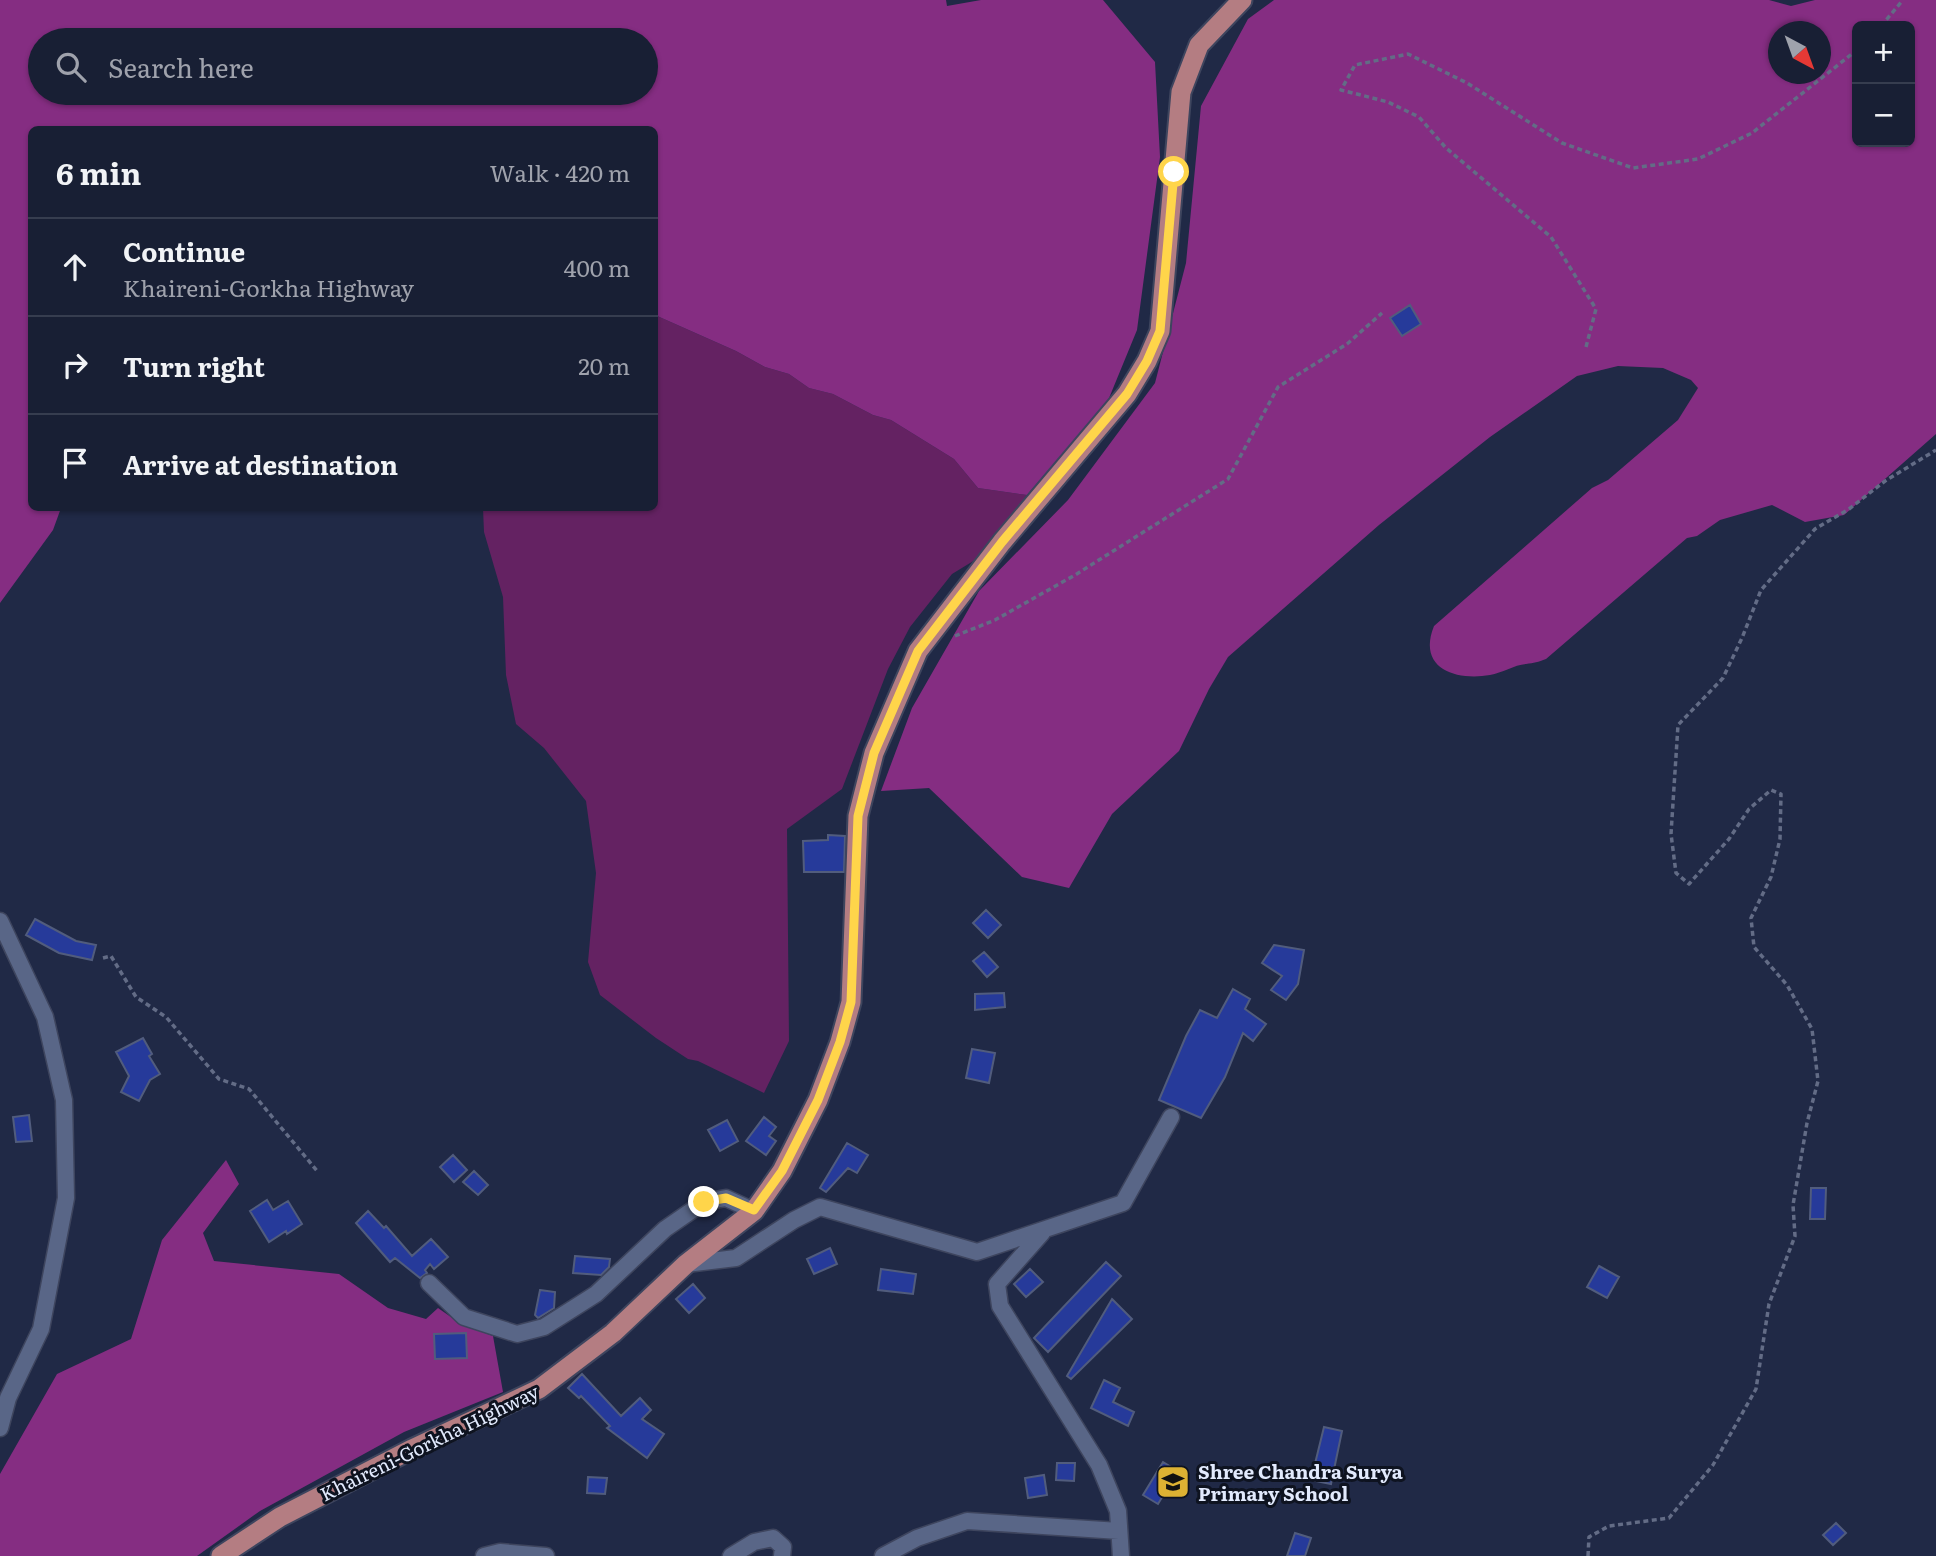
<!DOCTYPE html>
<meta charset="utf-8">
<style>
:root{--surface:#181f34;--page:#252c40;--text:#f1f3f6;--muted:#9fa2ac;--line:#363d4f}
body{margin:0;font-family:Literata,serif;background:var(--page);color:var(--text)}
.controls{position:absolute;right:21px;top:21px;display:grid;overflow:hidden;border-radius:10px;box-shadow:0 2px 5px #0004}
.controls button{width:63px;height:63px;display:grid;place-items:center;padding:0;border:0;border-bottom:2px solid var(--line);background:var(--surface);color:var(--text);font:35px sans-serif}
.compass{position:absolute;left:1768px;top:21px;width:63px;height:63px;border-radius:50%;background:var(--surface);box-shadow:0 2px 5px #0004;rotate:139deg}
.stop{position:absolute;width:21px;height:21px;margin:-16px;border:5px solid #ffd54a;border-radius:50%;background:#fff}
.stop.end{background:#ffd54a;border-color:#fff;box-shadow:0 2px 7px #0008}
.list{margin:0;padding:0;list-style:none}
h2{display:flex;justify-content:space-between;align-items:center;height:91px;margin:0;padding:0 28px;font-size:30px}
h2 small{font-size:23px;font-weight:400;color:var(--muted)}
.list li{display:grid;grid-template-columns:46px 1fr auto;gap:21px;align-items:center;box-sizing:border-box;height:98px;padding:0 28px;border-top:2px solid var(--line)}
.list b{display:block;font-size:26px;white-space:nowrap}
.list p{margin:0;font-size:23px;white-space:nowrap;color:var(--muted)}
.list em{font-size:23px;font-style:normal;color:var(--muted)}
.icon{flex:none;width:38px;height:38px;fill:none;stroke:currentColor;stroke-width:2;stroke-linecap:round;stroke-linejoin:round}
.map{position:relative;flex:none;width:1936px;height:1556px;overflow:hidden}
.search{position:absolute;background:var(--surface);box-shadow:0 2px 5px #0004;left:28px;top:28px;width:630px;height:77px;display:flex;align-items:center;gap:18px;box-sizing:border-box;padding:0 24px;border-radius:38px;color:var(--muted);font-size:26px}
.panel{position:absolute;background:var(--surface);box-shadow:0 2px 5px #0004;left:28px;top:126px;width:630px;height:385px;border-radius:10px}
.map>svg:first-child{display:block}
</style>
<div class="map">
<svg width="1936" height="1556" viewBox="0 0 1936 1556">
<rect width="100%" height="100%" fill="#202946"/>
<path fill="#642262" d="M655 315 736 351 765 367 789 374 809 388 833 394 873 415 891 420 954 459 978 488 1027 495 975 560 952 574 910 627 888 669 842 789 787 829 789 1041 764 1093 698 1061 688 1059 656 1038 600 995 588 962 596 873 586 801 544 748 516 724 506 675 503 597 484 532 483 508H654Z"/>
<path fill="#852d82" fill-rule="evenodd" d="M0 0H946L947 6 981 0H1103L1155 62 1160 157 1137 330 1107 403 1027 495 978 488 954 459 891 420 873 415 833 394 809 388 789 374 765 367 736 351 655 315 654 130H32V508H61L53 530 0 603ZM40 40H646V93H40Z
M1274 0H1769L1791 6 1815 0H1936V434L1844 515 1805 522 1772 505 1720 520 1697 536 1687 538 1546 659C1538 662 1534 663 1526 664 1514 665 1502 673 1490 675 1455 681 1417 668 1434 626L1592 488 1608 480 1678 420 1698 388 1691 380 1663 368 1618 366 1577 376 1490 437 1379 525 1228 657 1209 689 1179 751 1112 814 1069 888 1022 877 929 788 881 791 912 708 979 591 1068 500 1155 383 1186 263 1201 106 1248 19ZM1857 26H1910V142H1857ZM1778 32H1820V74H1778Z
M226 1160 239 1184 203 1233 214 1261 339 1274 388 1308 426 1319 438 1308 461 1324 493 1336 503 1392 404 1432 260 1511 197 1556H0V1474L57 1374 131 1339 162 1240Z"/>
<path fill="#263a9a" stroke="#515c7d" stroke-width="2" d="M1410 305 1421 324 1402 336 1390 318Z
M828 835 845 836 844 872H804L803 841 828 840Z
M986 910 1001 925 988 938 973 923Z
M35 919 76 941 96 945 92 960 59 953 26 935Z
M1274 945 1304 950 1298 984 1286 1000 1271 990 1282 976 1262 963Z
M984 952 998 967 987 977 973 961Z
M1233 989 1250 999 1245 1009 1266 1024 1253 1041 1243 1033 1225 1077 1201 1118 1159 1100 1186 1036 1200 1010 1217 1018Z
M1004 993 1005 1007 975 1010V994Z
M143 1038 152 1054 149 1056 160 1074 150 1080 139 1101 121 1092 129 1076 116 1052Z
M972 1049 995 1053 989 1083 966 1078Z
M29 1115 32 1141 16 1142 13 1117Z
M764 1117 776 1127 769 1136 776 1141 766 1155 746 1141Z
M727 1120 738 1141 720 1151 708 1130Z
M847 1143 868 1155 857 1173 848 1168 826 1192 820 1188Z
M453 1155 467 1170 454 1182 440 1167Z
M474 1171 488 1185 478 1195 463 1182Z
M1811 1188H1826L1825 1219H1810Z
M267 1200 273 1210 288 1201 302 1224 287 1234 286 1231 269 1242 250 1211Z
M368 1211 384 1228 386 1226 412 1256 431 1239 448 1257 434 1269 430 1264 425 1270 427 1273 420 1278 395 1258 390 1262 356 1223Z
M830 1248 837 1264 814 1274 807 1259Z
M575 1256 610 1259 609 1267 601 1275 573 1273Z
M1106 1262 1121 1276 1048 1352 1034 1338Z
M1599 1266 1619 1277 1607 1298 1587 1287Z
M881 1269 916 1274 913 1294 878 1290Z
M1030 1269 1043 1282 1026 1297 1014 1284Z
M693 1284 705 1298 689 1313 676 1299Z
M540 1290 555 1292 554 1308 538 1318 535 1315Z
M1112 1299 1132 1319 1071 1379 1067 1376Z
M466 1333 467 1358 435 1359 434 1334Z
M582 1374 621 1416 640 1398 651 1410 642 1419 664 1434 647 1458 607 1428 610 1426 581 1396 579 1398 568 1388Z
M1104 1380 1120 1388 1113 1402 1134 1412 1128 1426 1091 1408Z
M1324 1427 1342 1431 1331 1484 1311 1480Z
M1163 1462 1178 1471 1158 1504 1143 1495Z
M1057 1463H1075L1074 1481 1056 1480Z
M1044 1475 1047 1495 1028 1498 1025 1478Z
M588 1477 607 1478 605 1494 587 1493Z
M1836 1523 1846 1533 1833 1545 1823 1535Z
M1295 1533 1311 1538 1305 1556H1287Z"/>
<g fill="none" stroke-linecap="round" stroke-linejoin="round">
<defs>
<path id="minor" d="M0 921 45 1017 64 1100 66 1198 41 1329 8 1398 0 1428
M1042 1233 997 1284 1000 1306 1099 1465 1118 1511 1121 1556
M686 1264 736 1258 794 1220 820 1207 977 1252 1123 1203 1171 1117
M429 1283 464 1317 517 1334 544 1327 596 1294 665 1229 704 1202 726 1198 754 1211
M484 1556 500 1552 546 1556
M731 1556 754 1542 773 1538 783 1547 782 1556
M883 1556 917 1538 967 1521 1119 1531"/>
<path id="primary" d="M221 1556 280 1517 412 1449 539 1389 613 1333 686 1264 754 1211 782 1171 818 1100 840 1042 851 1002 858 816 874 753 918 651 1002 542 1127 394 1147 361 1160 331 1181 92 1199 45 1242 0"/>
</defs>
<use href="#minor" stroke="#3e455e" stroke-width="19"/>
<use href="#primary" stroke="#3e455e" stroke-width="23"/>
<path stroke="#636c86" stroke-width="3.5" stroke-dasharray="5 3.5" stroke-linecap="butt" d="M1881 26 1903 0
M1586 347 1596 309 1551 237 1446 148 1419 117 1388 102 1341 90 1355 65 1408 54 1467 83 1562 143 1633 168 1698 159 1752 133 1857 50
M955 636 995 620 1075 575 1228 479 1278 387 1347 344 1382 313
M103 958 111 956 136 997 166 1017 219 1079 249 1089 318 1172
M1588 1556 1589 1537 1609 1526 1669 1518 1713 1465 1756 1389 1769 1304 1795 1236 1793 1205 1807 1123 1818 1081 1812 1029 1787 985 1754 947 1751 918 1771 877 1780 839 1781 794 1771 790 1749 809 1729 839 1689 884 1676 873 1671 834 1678 725 1723 678 1742 638 1761 590 1815 529 1849 509 1885 481 1936 450"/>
<use href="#minor" stroke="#596687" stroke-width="16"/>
<use href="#primary" stroke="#b47d82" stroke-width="19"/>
</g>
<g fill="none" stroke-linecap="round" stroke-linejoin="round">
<path stroke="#ffd54a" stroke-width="9" d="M704 1202 726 1198 754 1210 782 1171 818 1100 840 1042 851 1002 858 816 874 753 918 651 1002 542 1127 394 1147 361 1160 331 1174 172"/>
</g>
<defs>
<symbol id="school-square" viewBox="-11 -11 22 22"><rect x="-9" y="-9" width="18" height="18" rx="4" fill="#ddb233" stroke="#0e1320"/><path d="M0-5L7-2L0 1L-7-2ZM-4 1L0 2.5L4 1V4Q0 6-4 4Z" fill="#111"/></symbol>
</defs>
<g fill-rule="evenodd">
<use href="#school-square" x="1154" y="1463" width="38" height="38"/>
</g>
<g text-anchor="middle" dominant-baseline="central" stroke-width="6" stroke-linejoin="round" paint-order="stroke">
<g font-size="19" fill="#e2eafd" stroke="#0e1320">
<text transform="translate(429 1442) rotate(-26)">Khaireni-Gorkha Highway</text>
</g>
<g font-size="19" font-weight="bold" fill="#e2eafd" stroke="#0e1320" text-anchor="start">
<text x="1198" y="1471">Shree Chandra Surya<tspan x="1198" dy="22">Primary School</tspan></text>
</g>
</g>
</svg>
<div class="controls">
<button>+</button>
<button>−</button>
</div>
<svg class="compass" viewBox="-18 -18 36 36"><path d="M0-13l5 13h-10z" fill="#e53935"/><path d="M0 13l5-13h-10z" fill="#9fa2ac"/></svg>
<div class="stop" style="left:1174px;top:172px"></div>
<div class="stop end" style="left:704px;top:1202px"></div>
<div class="search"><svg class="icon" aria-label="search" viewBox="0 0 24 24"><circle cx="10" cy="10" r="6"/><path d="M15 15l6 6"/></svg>Search here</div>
<section class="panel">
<h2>6 min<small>Walk · 420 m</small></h2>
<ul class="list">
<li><svg class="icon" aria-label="ahead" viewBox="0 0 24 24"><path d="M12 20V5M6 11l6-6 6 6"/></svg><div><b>Continue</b><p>Khaireni-Gorkha Highway</p></div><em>400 m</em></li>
<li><svg class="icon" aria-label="right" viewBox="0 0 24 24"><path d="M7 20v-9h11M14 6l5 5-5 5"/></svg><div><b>Turn right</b></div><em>20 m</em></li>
<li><svg class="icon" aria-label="arrive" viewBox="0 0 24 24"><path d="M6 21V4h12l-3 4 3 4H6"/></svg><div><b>Arrive at destination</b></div></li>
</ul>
</section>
</div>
